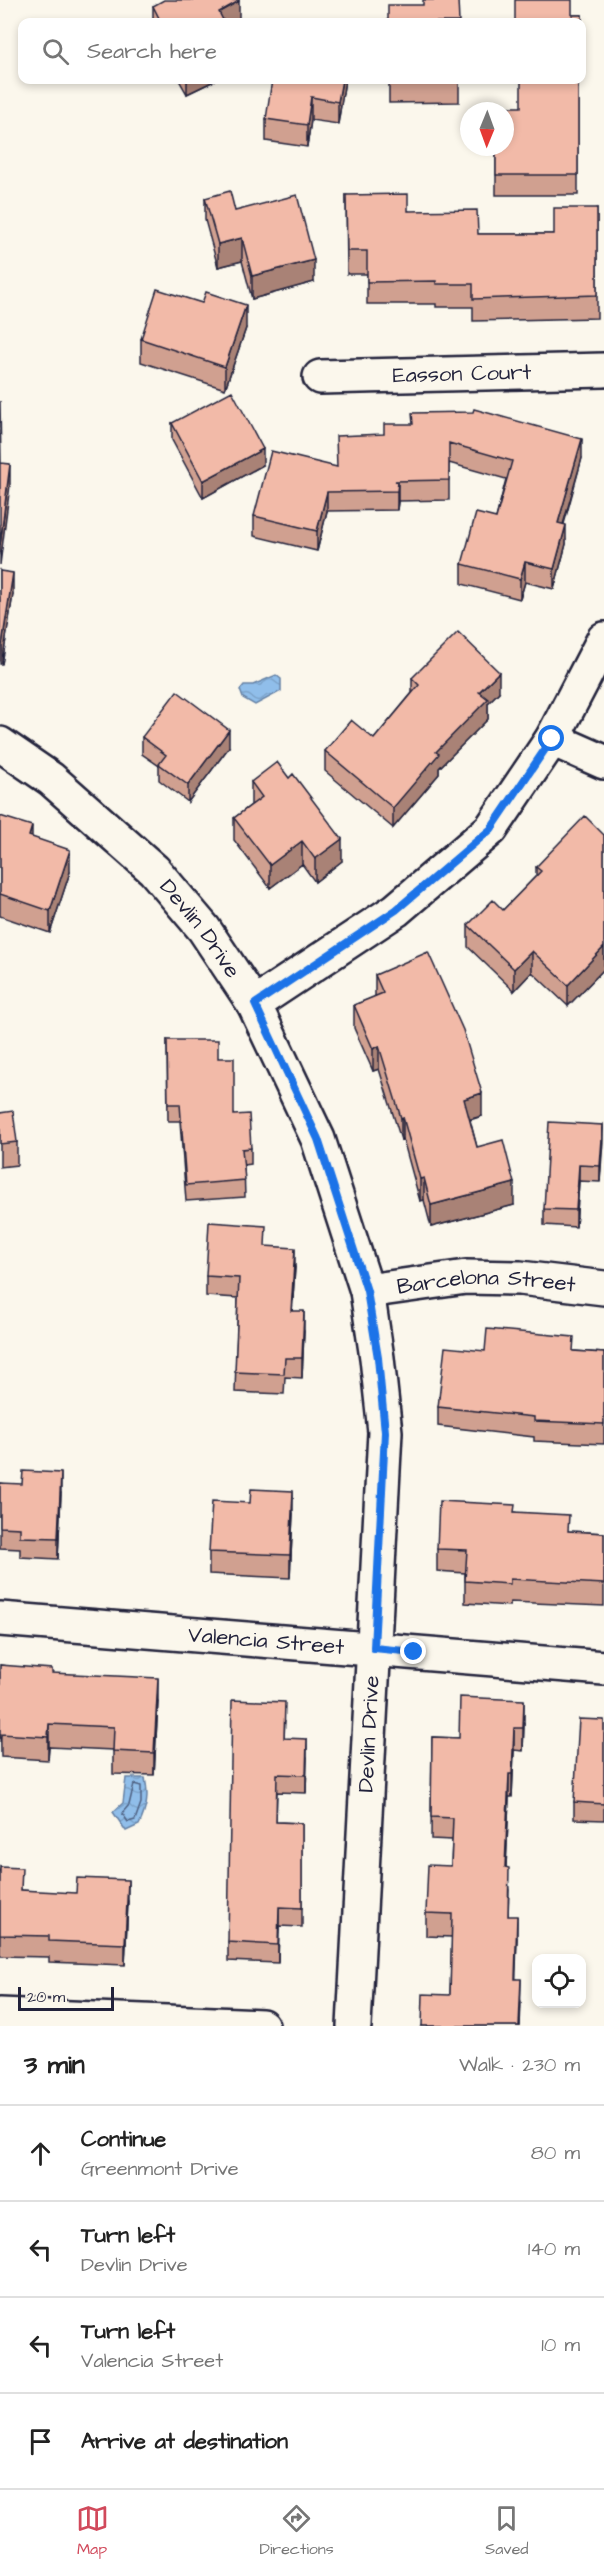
<!DOCTYPE html>
<meta charset="utf-8">
<style>
:root{--surface:#fff;--page:#f6f6f6;--text:#222;--muted:#767676;--line:#e0e0e0;--accent:#d1495b}
body{margin:0;font-family:"Architects Daughter",sans-serif;background:var(--page);color:var(--text)}
.controls{position:absolute;right:18px;bottom:18px;display:grid;overflow:hidden;border-radius:12px;box-shadow:0 3px 9px #0003}
.controls button{width:54px;height:54px;display:grid;place-items:center;padding:0;border:0;border-bottom:2px solid var(--line);background:var(--surface);color:var(--text);font:30px sans-serif}
.compass{position:absolute;left:460px;top:102px;width:54px;height:54px;border-radius:50%;background:var(--surface);box-shadow:0 3px 9px #0003;rotate:181deg}
.scale{position:absolute;left:18px;bottom:15px;width:96px;box-sizing:border-box;padding-left:6px;border:3px solid #22223b;border-top:0;font-size:16px;line-height:21px;white-space:nowrap;color:#22223b;-webkit-text-stroke:4px #fbf7ec;paint-order:stroke}
.stop{position:absolute;width:18px;height:18px;margin:-14px;border:4px solid #1a73e8;border-radius:50%;background:#fff}
.stop.end{background:#1a73e8;border-color:#fff;box-shadow:0 2px 6px #0008}
.list{margin:0;padding:0;list-style:none}
h2{display:flex;justify-content:space-between;align-items:center;height:78px;margin:0;padding:0 24px;font-size:26px}
h2 small{font-size:20px;font-weight:400;color:var(--muted)}
.list li{display:grid;grid-template-columns:39px 1fr auto;gap:18px;align-items:center;box-sizing:border-box;height:96px;padding:0 24px;border-top:2px solid var(--line)}
.list b{display:block;font-size:22px;white-space:nowrap}
.list p{margin:0;font-size:20px;white-space:nowrap;color:var(--muted)}
.list em{font-size:20px;font-style:normal;color:var(--muted)}
.icon{flex:none;width:33px;height:33px;fill:none;stroke:currentColor;stroke-width:2;stroke-linecap:round;stroke-linejoin:round}
.map{position:relative;flex:none;width:604px;height:2026px;overflow:hidden}
.search{position:absolute;background:var(--surface);box-shadow:0 3px 9px #0003;left:18px;right:18px;top:18px;height:66px;display:flex;align-items:center;gap:15px;box-sizing:border-box;padding:0 21px;border-radius:12px;color:var(--muted);font-size:22px}
.sheet{height:462px;background:var(--surface)}
nav{display:flex;justify-content:space-around;align-items:center;box-sizing:border-box;height:84px;border-top:2px solid var(--line);background:var(--surface);font-size:16px;color:var(--muted)}
nav a{display:grid;justify-items:center;gap:3px}
nav .on{color:var(--accent)}
.map>svg:first-child{display:block}
</style>
<div class="map">
<svg width="604" height="2026" viewBox="0 0 604 2026">
<defs>
<pattern id="water-waves" width="16" height="10" patternUnits="userSpaceOnUse" patternTransform="scale(1.5)"><rect width="16" height="10" fill="#90beea"/><path d="M0 5q4-4 8 0t8 0" fill="none" stroke="#7ca3ca"/></pattern>
</defs>
<rect width="100%" height="100%" fill="#fbf7ec"/>
<filter id="ink" filterUnits="userSpaceOnUse"><feTurbulence type="fractalNoise" baseFrequency=".0167" numOctaves="2"/><feDisplacementMap in="SourceGraphic" scale="12" xChannelSelector="R" yChannelSelector="G"/><feConvolveMatrix kernelMatrix="1 2 1 2 8 2 1 2 1" color-interpolation-filters="sRGB"/></filter>
<g filter="url(#ink)">
<path fill="url(#water-waves)" stroke="#6480a4" stroke-width="1.5" d="M276 675 281 679V691L255 705 243 698 240 690 244 685H253Z
M126 1778H145C149 1796 147 1808 139 1825L126 1831 113 1812 123 1803Z"/>
<g fill="none" stroke-linecap="round" stroke-linejoin="round">
<path stroke="#4e6081" stroke-width="1.5" d="M134 1784 141 1786V1803L135 1820 128 1822 122 1813 129 1805Z"/>
<defs>
<g id="minor">
<path id="s1" d="M320 377 604 370"/>
<path d="M552 739 604 762"/>
<path id="s2" d="M0 744 51 779 154 870 204 929 254 1004 318 1139 367 1291 377 1358 385 1432 354 2026"/>
<path d="M254 1004 396 910 491 829 552 739 604 639"/>
<path id="s3" d="M367 1291 466 1277 520 1278 604 1288"/>
<path id="s4" d="M0 1619 604 1668"/>
<path d="M0 2015 262 2026"/>
</g>
</defs>
<use href="#minor" stroke="#22223b" stroke-width="38"/>
<use href="#minor" stroke="#fbf7ec" stroke-width="33"/>
</g>
<path fill="#d0a090" stroke="#22223b" stroke-width="1.5" d="M153 6 239 22H153Z
M572 15H582V73V22Z
M179 80H216L187 94Z
M345 80 338 124 311 120 307 147 266 141V119Z
M389 80H459V102L389 103Z
M578 80V195H496V147L521 107Z
M346 195 408 211 478 234H554L597 208V318L473 321V307H436V304H367V274H347Z
M205 198 314 282 252 299 242 261 218 267 205 220Z
M246 328 225 389 141 362V339Z
M172 423 263 465 203 498 172 440Z
M384 434 582 458 564 524 566 544 554 589 525 582 520 599 462 584V564L496 518 506 479 449 463V500L398 501 397 510 327 511 317 551 254 536V516L337 467Z
M0 571 13 594 2 664H0Z
M412 678 499 692 488 703V719L439 768V774L393 828 325 771V751L374 739 412 693Z
M142 737 229 747 188 802 159 780V766L142 754Z
M251 782 342 861 315 882 302 864 270 888 234 840V818L251 805Z
M0 816 32 837 70 872 50 933 0 916Z
M604 835V969L568 1006 532 972 514 991 468 947V925L503 910 536 876V867Z
M375 975 482 1116 470 1120 477 1147 514 1205 431 1227 424 1200 420 1201 403 1139 401 1140 379 1069 373 1071 354 1028V1005L375 997Z
M167 1040 218 1058 234 1115 251 1148V1164L244 1165 245 1197 186 1201 180 1121H168Z
M0 1113 17 1142V1165L0 1167Z
M603 1125 600 1182 579 1181 576 1227 544 1225V1209Z
M266 1246 295 1267 292 1311 304 1331 302 1378 285 1377 284 1394 235 1392 238 1298 206 1296V1276Z
M485 1351H574L604 1353V1444L534 1441V1437L438 1426V1407Z
M0 1483 61 1493 58 1559 20 1557V1549L0 1548Z
M250 1503 293 1513 290 1578 209 1574V1552Z
M515 1512 569 1531 604 1533V1606L510 1602V1606L465 1603V1573L437 1571V1549Z
M0 1665 52 1673 158 1701 154 1775 113 1774V1750L49 1747 48 1760 1 1757Z
M285 1720 284 1738 307 1757 306 1793 277 1792 276 1822 302 1823V1927L279 1926 278 1963 228 1961V1942Z
M604 1720V1820L574 1819V1802Z
M524 1723 523 1751 514 1750 512 1797H509L506 1867 509 1890 508 1916 517 1938 515 1979 521 2002 520 2026H422L450 1995 452 1937 426 1936V1913L451 1866 452 1840 431 1839 432 1737 459 1738Z
M0 1867 22 1890 128 1901 125 1965 49 1962V1957L0 1956Z"/>
<path fill="#a98276" stroke="#22223b" stroke-width="1.5" d="M239 1V22H219V12Z
M187 80H216L187 94Z
M342 80H345L338 124V102Z
M311 97V120L307 147V125Z
M242 238V261L218 267V244Z
M314 260V282L252 299V276Z
M246 305V328L225 389V367Z
M582 439V458L558 542V523Z
M263 449V465L203 498V481Z
M10 464V485L0 565V545Z
M398 482V502L397 510V491Z
M327 492V511L317 551V531Z
M566 525V544L554 589V569Z
M525 562V582L520 599V579Z
M13 573V594L2 664V644Z
M499 672V692L488 703V719L439 768V774L393 828V808L479 692Z
M229 730V747L188 802V785Z
M32 826V849L29 836Z
M342 839V861L315 882V859Z
M302 841V864L270 888V865Z
M70 850V872L50 933V911Z
M604 947V969L568 1006V985Z
M532 951V972L514 991V969Z
M379 1046V1069L373 1071V1049Z
M482 1093V1116L464 1121V1099Z
M403 1117V1139L401 1140V1118Z
M603 1125V1141L600 1182V1166Z
M579 1165V1181L576 1227V1210Z
M424 1178V1200L420 1201V1179Z
M514 1183V1205L431 1227V1205Z
M295 1248V1267L291 1330V1311Z
M304 1311V1331L302 1378V1358Z
M61 1473V1493L58 1559V1538Z
M293 1491V1513L290 1578V1555Z
M158 1678V1701L154 1775V1753Z
M524 1700V1723L523 1751V1728Z
M49 1724V1747L48 1760V1737Z
M514 1728V1750L512 1797V1774Z
M307 1739V1757L306 1793V1775Z
M509 1774V1797L505 1890V1867Z
M128 1880V1901L125 1965V1944Z
M279 1907V1926L278 1963V1945Z
M517 1916V1938L515 2002V1979Z
M521 1979 520 2026H519Z"/>
<path fill="#f2baa8" stroke="#22223b" stroke-width="1.5" d="M164 0H239V1L219 12 224 22H161L153 6Z
M423 0H458L459 22H388V5H423Z
M515 0H572V15H582V53V22H515Z
M272 80H342L338 102 311 97 307 125 266 119Z
M521 80H578V175H496V147H505V111H496V107H521Z
M230 191 235 211 297 195 314 260 252 276 242 238 218 244 205 198Z
M408 194V211L477 210 478 234H554V208H597V295L473 299V284H436V281L367 282V251H347L346 195Z
M157 289 202 303 206 292 246 305 225 367 141 339Z
M232 391 263 449 203 481 172 423Z
M0 401 1 463 10 464 0 545Z
M474 409 582 439 558 523 566 525 554 569 525 562 520 579 462 564 476 513 496 518 512 461 449 443V480L395 481 398 482 397 491 327 492 317 531 254 516 271 451 337 467 336 436 384 434V424H413L412 413 473 412Z
M0 571 13 573 2 644 0 643Z
M458 632 499 672 479 692 488 699 436 752 439 754 393 808 325 751 351 720 374 739 419 685 412 678Z
M177 691 229 730 188 785 159 764 166 755 142 737Z
M277 762 289 778 293 774 342 839 315 859 302 841 270 865 234 818 262 797 251 782Z
M0 816 32 826 29 836 70 850 50 911 0 894Z
M585 816 604 835V947L568 985 532 951 514 969 468 925 493 900 503 910 541 871 536 867Z
M428 952 463 1030 482 1093 464 1099 477 1147 503 1140 514 1183 431 1205 424 1178 420 1179 403 1117 401 1118 379 1046 373 1049 354 1005 383 993 375 975Z
M167 1040H218V1058H234V1115L249 1114 251 1148 242 1149 245 1180 186 1185 180 1104H168Z
M13 1111 17 1142 0 1144V1113Z
M549 1122 603 1125 600 1166 579 1165 576 1210 544 1209Z
M209 1222 266 1226 265 1246 295 1248 291 1311H304L302 1358H285L284 1374 235 1372 239 1278 206 1276Z
M487 1329 574 1337 573 1351 604 1353V1424L534 1421V1417L438 1407 445 1347 485 1351Z
M23 1471 61 1473 58 1538 20 1537V1528L0 1527V1483L22 1484Z
M251 1489 293 1491 290 1555 209 1552 212 1501 250 1503Z
M439 1501 515 1505 514 1512 569 1515 568 1531 604 1533V1584L510 1579V1584L465 1581 467 1550 437 1549Z
M0 1665 52 1669V1673L158 1678 154 1753 113 1751 114 1727 49 1724 48 1737 1 1734 0 1742Z
M460 1697 524 1700 523 1728H514L512 1774H509L505 1867 509 1868 508 1916H517L515 1979H521L519 2026H422L423 1994 450 1995 452 1914 426 1913 428 1865 451 1866 453 1818 431 1817 432 1737 459 1738Z
M232 1700 285 1702 284 1738 307 1739 306 1775 277 1774 276 1822 302 1823V1908L279 1907 278 1945 228 1942Z
M579 1719 604 1720V1804L574 1802Z
M0 1867 22 1868 21 1890 76 1893 77 1878 128 1880 125 1944 49 1941V1936L0 1935Z"/>
</g>
<g fill="none" stroke-linecap="round" stroke-linejoin="round" filter="url(#ink)">
<path stroke="#1a73e8" stroke-width="8" d="M414 1652 374 1648 385 1432 378 1358 367 1291 318 1139 255 1004 396 910 491 829 552 739"/>
</g>
<g text-anchor="middle" dominant-baseline="central" stroke-width="6" stroke-linejoin="round" paint-order="stroke">
<g font-size="22" fill="#22223b" stroke="#fbf7ec">
<text stroke="none"><textPath href="#s1" startOffset="142">Easson Court</textPath></text>
<text stroke="none"><textPath href="#s2" startOffset="274">Devlin Drive</textPath></text>
<text stroke="none"><textPath href="#s3" startOffset="120">Barcelona Street</textPath></text>
<text stroke="none"><textPath href="#s4" startOffset="267">Valencia Street</textPath></text>
<text transform="translate(369 1734) rotate(-87)">Devlin Drive</text>
</g>
</g>
</svg>
<div class="controls">
<button><svg class="icon" aria-label="locate" viewBox="0 0 24 24"><circle cx="12" cy="12" r="6"/><path d="M12 2v4M12 18v4M2 12h4M18 12h4"/></svg></button>
</div>
<svg class="compass" viewBox="-18 -18 36 36"><path d="M0-13l5 13h-10z" fill="#e53935"/><path d="M0 13l5-13h-10z" fill="#767676"/></svg>
<div class="scale">20 m</div>
<div class="stop" style="left:552px;top:739px"></div>
<div class="stop end" style="left:414px;top:1652px"></div>
<div class="search"><svg class="icon" aria-label="search" viewBox="0 0 24 24"><circle cx="10" cy="10" r="6"/><path d="M15 15l6 6"/></svg>Search here</div>
</div>
<section class="sheet">
<h2>3 min<small>Walk · 230 m</small></h2>
<ul class="list">
<li><svg class="icon" aria-label="ahead" viewBox="0 0 24 24"><path d="M12 20V5M6 11l6-6 6 6"/></svg><div><b>Continue</b><p>Greenmont Drive</p></div><em>80 m</em></li>
<li><svg class="icon" aria-label="left" viewBox="0 0 24 24"><path d="M17 20v-9H6M10 6l-5 5 5 5"/></svg><div><b>Turn left</b><p>Devlin Drive</p></div><em>140 m</em></li>
<li><svg class="icon" aria-label="left" viewBox="0 0 24 24"><path d="M17 20v-9H6M10 6l-5 5 5 5"/></svg><div><b>Turn left</b><p>Valencia Street</p></div><em>10 m</em></li>
<li><svg class="icon" aria-label="arrive" viewBox="0 0 24 24"><path d="M6 21V4h12l-3 4 3 4H6"/></svg><div><b>Arrive at destination</b></div></li>
</ul>
</section>
<nav>
<a class="on"><svg class="icon" aria-label="map" viewBox="0 0 24 24"><path d="M3 6l6-2 6 2 6-2v14l-6 2-6-2-6 2zM9 4v14M15 6v14"/></svg>Map</a>
<a><svg class="icon" aria-label="directions" viewBox="0 0 24 24"><path d="M12 3l9 9-9 9-9-9zM9 14v-3h6M13 9l2 2-2 2"/></svg>Directions</a>
<a><svg class="icon" aria-label="saved" viewBox="0 0 24 24"><path d="M7 4h10v16l-5-4-5 4z"/></svg>Saved</a>
</nav>
